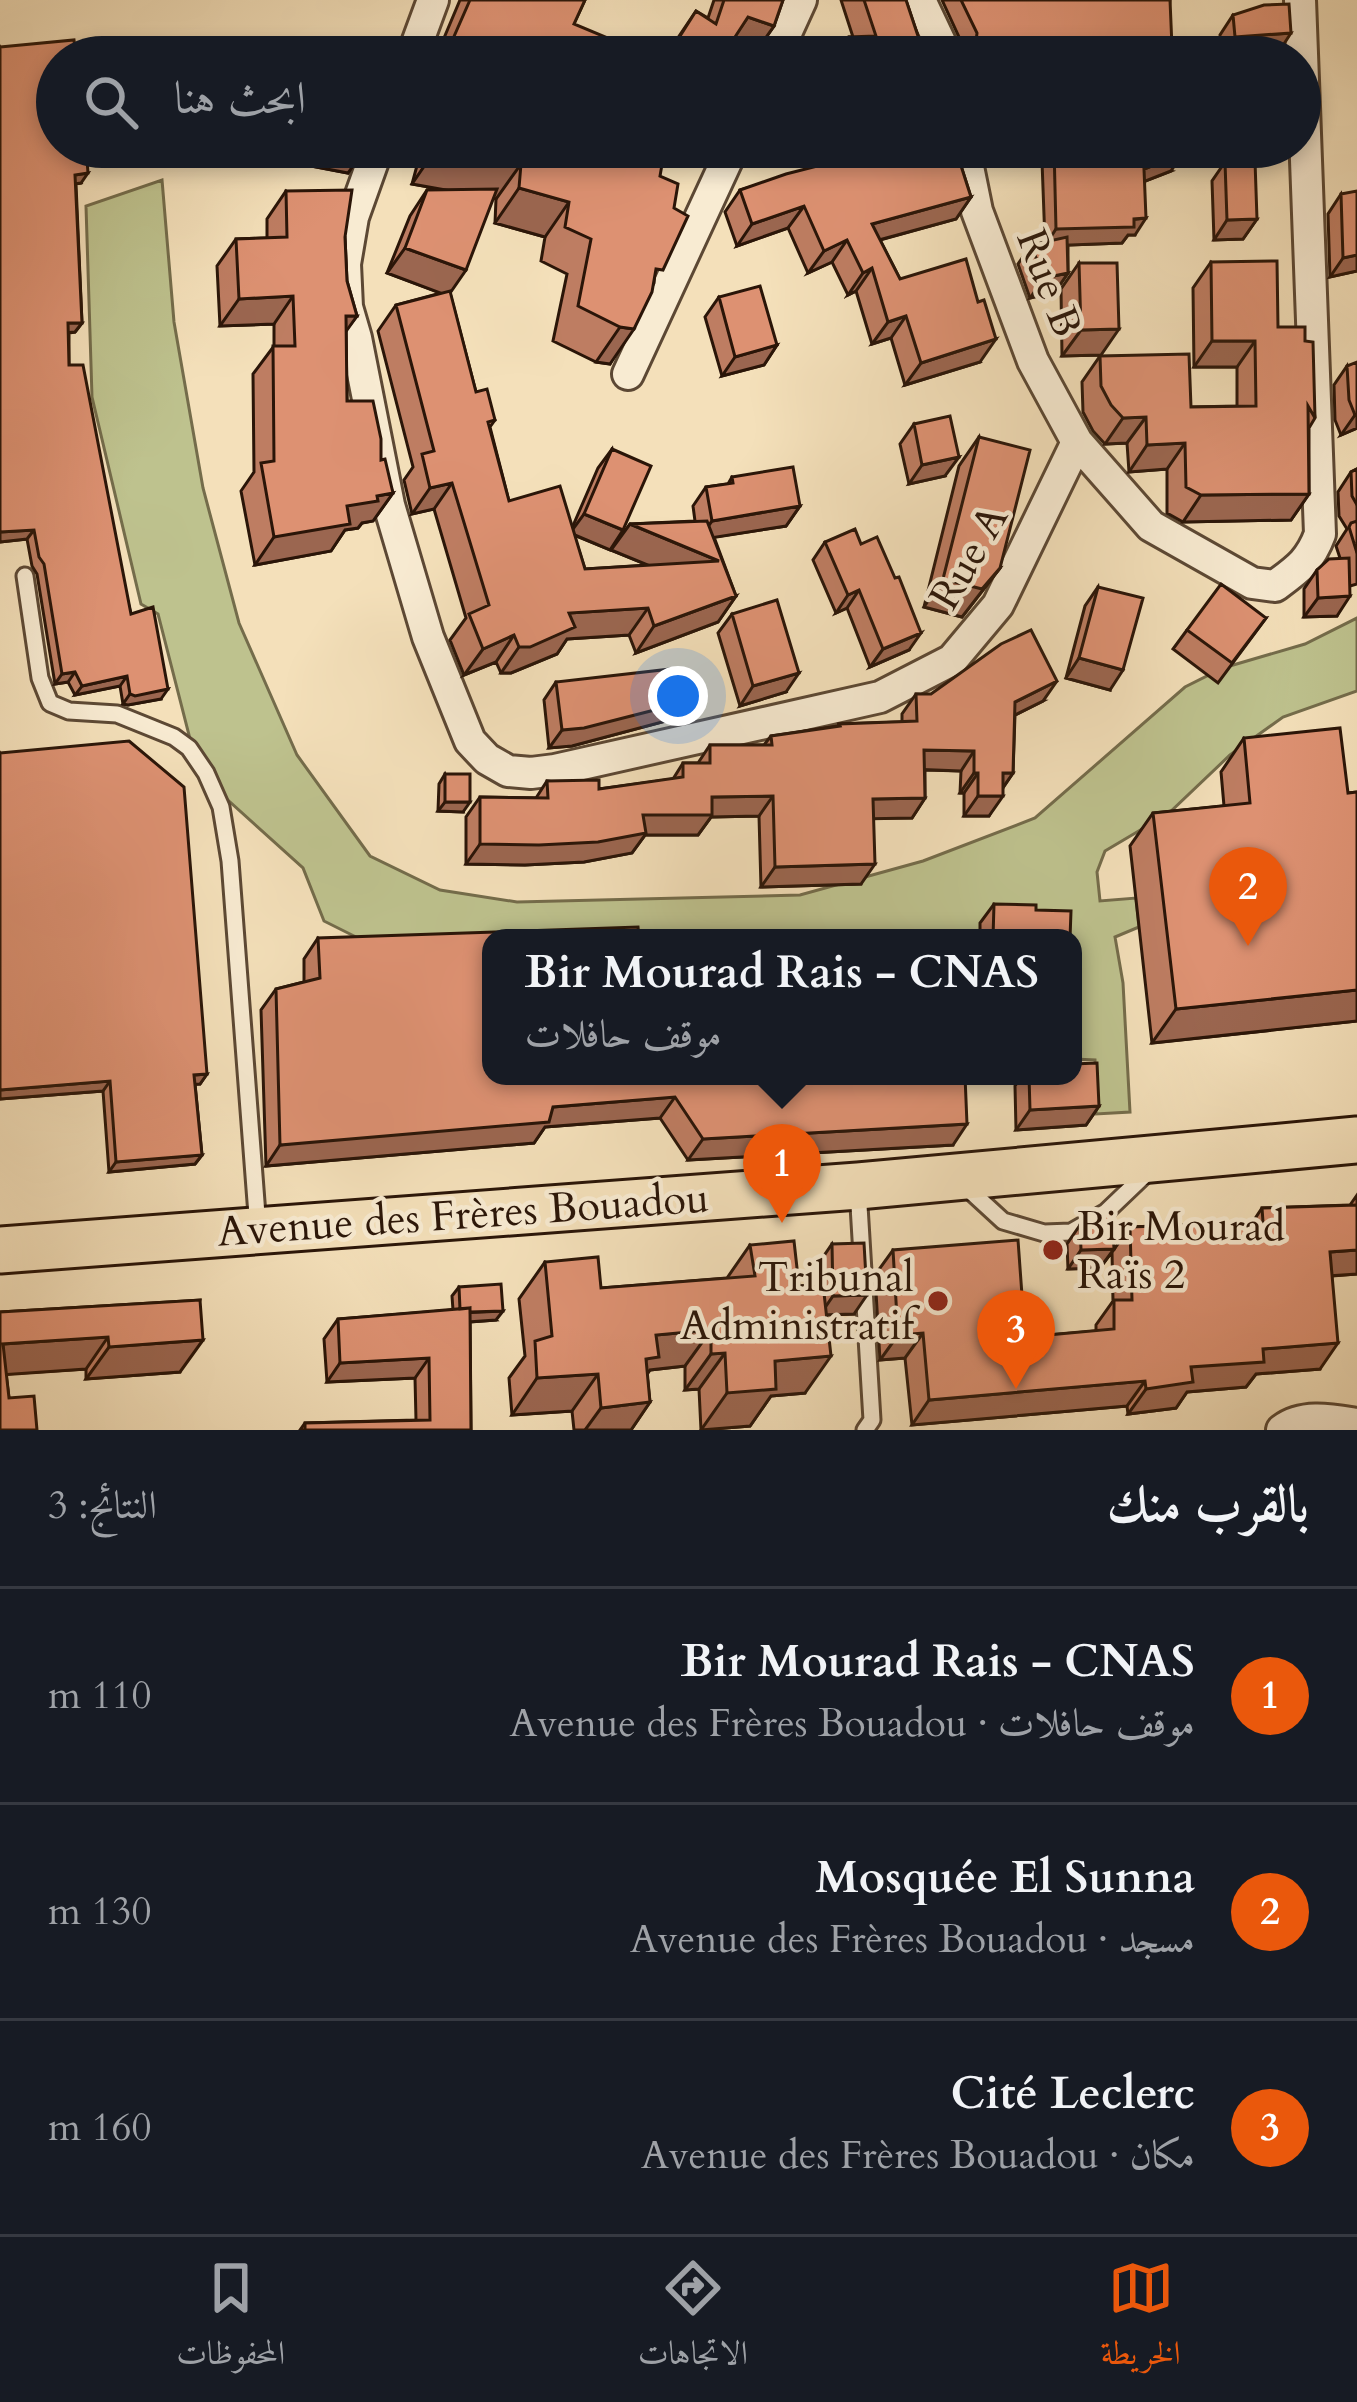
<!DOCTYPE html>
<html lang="ar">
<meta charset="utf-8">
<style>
:root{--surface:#171b24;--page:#20242c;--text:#f1f3f6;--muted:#9ea1a6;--line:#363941;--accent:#ea580c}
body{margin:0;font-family:Cardo,Amiri,serif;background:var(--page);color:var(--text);direction:rtl}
.you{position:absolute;left:678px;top:696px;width:42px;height:42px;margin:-30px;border:9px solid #fff;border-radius:50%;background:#1a73e8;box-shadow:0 0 0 18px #1a73e833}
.badge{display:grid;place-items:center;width:78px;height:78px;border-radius:50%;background:var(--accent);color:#fff;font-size:39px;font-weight:700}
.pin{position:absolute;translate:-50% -99px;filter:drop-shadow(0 3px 6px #0008)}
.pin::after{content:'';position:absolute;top:63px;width:42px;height:36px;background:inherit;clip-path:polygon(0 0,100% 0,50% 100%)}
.popup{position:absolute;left:482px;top:929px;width:600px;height:156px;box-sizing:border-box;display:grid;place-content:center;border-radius:24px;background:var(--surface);filter:drop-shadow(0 3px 9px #0005);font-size:39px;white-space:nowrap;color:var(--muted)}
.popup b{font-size:45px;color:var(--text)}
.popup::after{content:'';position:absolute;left:50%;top:100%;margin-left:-24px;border:24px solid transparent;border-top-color:var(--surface)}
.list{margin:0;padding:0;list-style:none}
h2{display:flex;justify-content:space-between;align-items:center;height:156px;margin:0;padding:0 48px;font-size:51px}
h2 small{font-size:39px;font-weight:400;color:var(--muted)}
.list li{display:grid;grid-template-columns:78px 1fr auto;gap:36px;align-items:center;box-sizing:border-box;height:216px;padding:0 48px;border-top:3px solid var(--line)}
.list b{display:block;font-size:45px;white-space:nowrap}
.list p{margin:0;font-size:39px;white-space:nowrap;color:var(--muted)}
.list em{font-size:39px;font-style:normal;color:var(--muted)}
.icon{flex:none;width:66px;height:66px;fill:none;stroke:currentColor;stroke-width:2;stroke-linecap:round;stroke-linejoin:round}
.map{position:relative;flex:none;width:1357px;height:1430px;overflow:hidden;direction:ltr}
.search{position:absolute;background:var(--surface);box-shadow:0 6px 18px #0003;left:36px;right:36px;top:36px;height:132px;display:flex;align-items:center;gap:30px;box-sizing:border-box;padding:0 42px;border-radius:66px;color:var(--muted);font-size:45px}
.sheet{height:804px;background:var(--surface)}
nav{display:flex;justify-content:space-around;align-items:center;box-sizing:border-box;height:168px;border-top:3px solid var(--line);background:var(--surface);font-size:33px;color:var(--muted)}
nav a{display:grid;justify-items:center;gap:6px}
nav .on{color:var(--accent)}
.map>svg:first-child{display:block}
</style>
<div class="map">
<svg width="1357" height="1430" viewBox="0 0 1357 1430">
<rect width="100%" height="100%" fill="#f4e0ba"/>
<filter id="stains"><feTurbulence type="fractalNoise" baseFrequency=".00167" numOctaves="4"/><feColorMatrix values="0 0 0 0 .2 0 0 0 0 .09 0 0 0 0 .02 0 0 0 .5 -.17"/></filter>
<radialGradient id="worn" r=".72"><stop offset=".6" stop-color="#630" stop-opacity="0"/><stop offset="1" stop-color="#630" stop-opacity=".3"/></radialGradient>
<path fill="#bec28e" stroke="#746c4b" stroke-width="3" d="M162 180 174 322 203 488 239 623 297 755 370 856 440 890 517 902 800 895 923 861 1035 818 1185 687 1223 668 1305 644 1357 618V691L1283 717 1230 755 1169 813 1105 851 1097 872 1100 901 1136 898 1139 927 1115 937 1123 983 1130 1112 1096 1114 1095 1060 1073 1059V938H491L392 955 324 921 303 868 199 774 158 614 141 604 92 397 86 206Z"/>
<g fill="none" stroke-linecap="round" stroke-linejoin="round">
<defs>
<path id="service" d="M25 576 40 678 50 703 69 711 117 714 174 737 189 748 206 773 221 807 230 861 258 1228
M966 1187 1003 1221 1044 1233 1071 1232 1106 1212 1151 1169
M858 1189 872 1420 865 1430"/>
<path id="minor" d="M920 0 947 57
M412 57 433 0
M775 57 801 0
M378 147 353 217 345 264 347 307 356 338 389 505 428 637 470 741 487 759 508 771 531 773 555 770 880 697 952 660 998 605 1077 442 1151 526 1252 583 1275 586C1298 569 1310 561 1320 534L1300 0
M964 147 977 211 1033 361 1077 442
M628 374 733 147
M1282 1430C1303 1414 1332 1420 1357 1424"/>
<path id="primary" d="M0 1250 858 1186 1357 1140"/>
</defs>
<use href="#service" stroke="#5c4834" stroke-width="21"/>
<use href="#minor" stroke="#5c4834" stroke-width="36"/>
<use href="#primary" stroke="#2a1508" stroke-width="51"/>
<use href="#service" stroke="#f8ebd2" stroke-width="15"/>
<use href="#minor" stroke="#f8ebd2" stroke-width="30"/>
<use href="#primary" stroke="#f4e0ba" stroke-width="45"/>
</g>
<path fill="#be7d62" stroke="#2a1508" stroke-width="3" d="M460 0H585L574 24 623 57H436Z
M714 0H783L774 26 755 53 730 45 722 57H665L696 11 708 18Z
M841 0H906L925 57H835L849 37H853Z
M942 0H1170L1165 57H964L965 50Z
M1233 15 1278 53 1251 55V57H1221L1220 35Z
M0 47 81 183 76 184 82 323 75 332 69 333V365L131 614 161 699 128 705 123 704 120 686 75 695 68 682 55 684 37 574 32 566 27 539 0 542Z
M314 147H363L348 173 311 166Z
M422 147H650L660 176 654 283 610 364 596 362 553 341 567 274 541 261 545 237 495 223 496 199 493 198 450 293 476 392 495 420 490 427 509 501 572 528 598 468 612 449 623 530 610 550 574 535 585 569 648 565 611 550 630 524 695 521 693 506 706 487 728 484 732 477 800 506 786 526 714 537 736 596 718 622 636 653 629 635 567 639 557 654 511 673H501L496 662 464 675 450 640 466 618 434 509 412 514 404 480 413 467 378 331 396 305 441 293 387 273 410 216 427 190H446L412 184Z
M831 147H955L971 197 956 219 880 240 900 279 980 362 905 385 891 338 872 344 856 291 848 295 832 262 808 273 788 228 737 246 725 212 740 190 834 162Z
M984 147H1100V154L1171 171 1145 181 1135 235H1128L1122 243 1068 245V273L1055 292 1030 298 1018 264 1031 245 1045 242 1042 161 987 163Z
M1225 162 1257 219 1243 239 1214 240 1212 181Z
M286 191 345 237 347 281 357 316 346 330 347 401 381 460 393 493 373 521 362 523 358 528 345 530 331 551 255 565 241 491 254 472 253 374 274 346V324L220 326 217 266 236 239 267 238V219Z
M1341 194 1357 271 1330 277 1328 214Z
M1211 262 1278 327 1305 341 1315 418 1309 428V494L1291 520 1183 522 1167 513V469L1129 472 1127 443 1105 444 1093 431 1083 412 1082 382 1100 356 1191 407 1237 406V367H1194L1193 288Z
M1079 263 1101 355 1062 356 1061 289Z
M719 297 777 345 764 365 722 376 705 317Z
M1347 366 1357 428 1341 435 1335 420 1334 385Z
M914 424 945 476 909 484 900 444Z
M979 437 1000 568 962 617 924 607 959 466Z
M1357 469V584L1350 586 1337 616 1304 617V589L1317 570 1340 558 1336 546 1347 529 1339 516 1338 492 1351 472Z
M825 542 861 544 909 650 870 667 847 608 836 613 813 560Z
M1098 587 1110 690 1066 678 1085 606Z
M732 614 786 692 740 706 718 633Z
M1266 618 1218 683 1173 649 1187 630Z
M556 682 678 704 666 721 572 746 549 748 544 700Z
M916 694 1043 701 1015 715 1013 773 1003 788 989 816H964V793H960L961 771 925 770V798L912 818H874L861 884 761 887 759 816 711 817 698 835H645L632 853 584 862 525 865 466 864V817L480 797 536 798 547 781 599 789 673 779 683 763H698L710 745H764L771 736 838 726 839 724 902 722V714Z
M1244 738 1348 793 1357 792V1021L1152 1043 1130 846 1153 813 1224 806 1221 772Z
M0 753 207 1074 200 1084H195L202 1155 195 1164 109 1172 103 1091 0 1099Z
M445 774 463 812 438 811 439 784Z
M994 904 1070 938H980V923Z
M318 938 491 1076H965L953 1145 688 1160 660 1118 545 1127 534 1143 266 1166 261 1010 276 989 304 982V959Z
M1022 1076H1073L1099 1106 1086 1125 1016 1130 1015 1086Z
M1357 1195V1274L1332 1276 1320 1369 1256 1374 1246 1387 1187 1392 1176 1408 1128 1414 1127 1406 912 1425 905 1358 880 1360 875 1275 893 1250 1025 1337 1096 1331V1325L1113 1301 1112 1252 1130 1227 1252 1223 1262 1208 1350 1205Z
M1080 1225 1114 1249 1100 1268 1068 1269 1067 1244Z
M832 1244 854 1314 827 1315 805 1393 771 1396 750 1426 701 1430 699 1389 685 1390V1366L650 1370 647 1374 650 1402 631 1430H574L572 1411 512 1415 509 1378 525 1356 519 1299 545 1262 601 1288 727 1278 750 1245 799 1286 819 1285V1263Z
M459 1287 496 1320 470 1322 471 1430H300L305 1423 416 1420 415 1378 327 1382 324 1339 338 1319 453 1310 452 1296Z
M200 1300 180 1372 86 1379V1369L6 1374 9 1398 0 1430V1312Z"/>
<path fill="#9b6650" stroke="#2a1508" stroke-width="3" d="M748 17 774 26 755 53 729 44Z
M1291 33 1278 53 1226 56 1225 50 1235 37Z
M1138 44 1129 57H1038L1039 55Z
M1172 47 1165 57H1133L1138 49Z
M217 147H247L245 151Z
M324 147 362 153 348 173 311 166Z
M998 147H1052L1042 161 987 163Z
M1211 147H1229L1204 157Z
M436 149 521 164 496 199 412 184Z
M1182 154 1171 171 1133 186 1144 169Z
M88 173 81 183 68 185 75 175Z
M519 188 569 202 545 237 495 223Z
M971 197 956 219 857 246 872 224Z
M804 206 788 228 737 246 752 224Z
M1146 218 1135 235H1128L1122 243 1045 246 1056 229Z
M1257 219 1243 239 1214 240 1227 220Z
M847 240 832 262 808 273 824 251Z
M405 248 466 270 448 296 387 273Z
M1357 255V271L1330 277 1343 258Z
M872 268 856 291 848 295 863 273Z
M1068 273 1055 292 1030 298 1044 278Z
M293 296 274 324 220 326 239 299Z
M346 316H357L337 344Z
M906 316 891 338 872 344 888 322Z
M68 323H82L75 332 62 333Z
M620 327 634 329 610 364 596 362Z
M1119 329 1101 355 1062 356 1081 330Z
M996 339 980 362 905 385 921 363Z
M1212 341H1255L1237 367H1194Z
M777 345 764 365 722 376 735 357Z
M1355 415H1357V428L1341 435Z
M1146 417 1127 443 1105 444 1123 418Z
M1185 443 1167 469 1129 472 1147 445Z
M959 457 945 476 909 484 922 465Z
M452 483 434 509 412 514 430 488Z
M393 493 373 521 362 523 358 528 345 530 331 551 255 565 274 537 347 506 377 496Z
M1309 494 1291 520 1183 522 1201 495Z
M800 506 786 526 698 540 712 521Z
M584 514 623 530 610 550 570 533Z
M630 524 719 561 701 587 611 550Z
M34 530 27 539 0 542V532Z
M1000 568 962 617 924 607 943 579Z
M859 590 847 608 836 613 848 595Z
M736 596 718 622 636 653 654 626Z
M1350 596 1337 616 1304 617 1318 598Z
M648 608 629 635 567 639 557 654 511 673H501L519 647 569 613Z
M921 633 909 650 870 667 883 649Z
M514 635 496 662 464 675 483 649Z
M1079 658 1123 670 1110 690 1066 678Z
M75 672 68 682 55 684 62 674Z
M799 673 786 692 740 706 753 686Z
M127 676 120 686 75 695 82 686Z
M1057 681 1043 701 1001 722 1015 702Z
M168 689 161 699 128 705 123 704 130 694Z
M678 704 666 721 572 746 549 748 562 730Z
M924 750 974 751 961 771 910 769Z
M974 773H978L964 793H960Z
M1003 773H1013L999 793Z
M773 796 759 816 711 817 698 835H645L632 853 584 862 525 865 466 864 480 844 643 815 712 797Z
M978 796H1003L989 816H964Z
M925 798 912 818 859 819 873 799Z
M445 802H470L463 812 438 811Z
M875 864 861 884 761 887 775 867Z
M1357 990V1021L1152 1043 1176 1009Z
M207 1074 200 1084 187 1085 194 1075Z
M110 1081 103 1091 0 1099V1090Z
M675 1097 660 1118 545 1127 534 1143 266 1166 280 1145 553 1107Z
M1099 1106 1086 1125 1016 1130 1030 1110Z
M967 1124 953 1145 688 1160 703 1139Z
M202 1155 195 1164 109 1172 116 1162Z
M1114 1249 1100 1268 1068 1269 1081 1250Z
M1357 1250V1274L1313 1277 1330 1252Z
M867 1295 854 1314 820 1315 833 1296Z
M503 1311 496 1320 453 1323 460 1313Z
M711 1330 685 1366 650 1370 633 1394 656 1335Z
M923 1333 905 1358 880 1360 898 1335Z
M108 1337 86 1369 0 1375 3 1344Z
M203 1340 180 1372 86 1379 109 1347Z
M1338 1343 1320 1369 1256 1374 1246 1387 1187 1392 1176 1408 1128 1414 1146 1389 1191 1367 1263 1349Z
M725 1353 699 1389 685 1390 711 1354Z
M831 1356 805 1393 771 1396 750 1426 701 1430 727 1393 775 1361Z
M429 1358 415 1378 327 1382 340 1363Z
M598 1374 572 1411 512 1415 537 1378Z
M1145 1381 1127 1406 912 1425 929 1400Z
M650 1402 631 1430H585L601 1408Z"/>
<path fill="#dd9172" stroke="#2a1508" stroke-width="3" d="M470 0H585L574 24 627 46 623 57H445Z
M724 0H783L774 26 748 17 722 57H696L675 44 696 11 716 24Z
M864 0H906L925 57H850L849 37 876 36Z
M961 0H1170L1172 47 1138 49V44L1039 55 1040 57H968L975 51 977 33Z
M1289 4 1291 33 1235 37 1233 15 1264 5Z
M74 40 76 57H57V147H86L88 173 75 175 82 323H68L69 365H83L131 614 153 607 168 689 135 696 130 694 127 676 82 686 75 672 62 674 44 564 39 557 34 530 0 532V47Z
M1251 49V57H1226L1225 50Z
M326 147H363L362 153Z
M437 147H650L664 153 660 176 678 184 674 208 688 216 663 270 656 269 652 292 634 329 620 327 578 306 591 239 565 227 569 202 519 188 521 164 436 149Z
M851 147H955L971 197 872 224 900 279 966 259 978 302 984 300 996 339 921 363 906 316 888 322 872 268 863 273 847 240 824 251 804 206 752 224 740 190 786 174 853 157Z
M1054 147H1100V154L1182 151V154L1144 169 1146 218 1134 219V227L1056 229Z
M1255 161 1257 219 1227 220 1225 162Z
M497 189 466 270 405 248 427 190Z
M352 190 345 237 347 281 357 316H346L347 401H373L381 439V460L385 459 393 493 377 496 378 501 347 506 350 524 274 537 261 463 274 461 273 346H295L293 296 239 299 236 239 287 237 286 191Z
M1357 191V255L1343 258 1341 194Z
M1067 237 1068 273 1044 278 1031 245Z
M1277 261 1278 327H1305V341L1313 342 1315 418 1308 406 1309 494 1201 495 1186 487 1185 443 1147 445 1146 417 1123 418 1111 405 1101 386 1100 356 1189 354 1191 407 1256 406 1255 341H1212L1211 262Z
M1079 263H1117L1119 329 1081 330Z
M760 286 777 345 735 357 719 297Z
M450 291 476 392 487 389 495 420 488 422 509 501 560 486 585 569 719 561 630 524 707 521 736 596 654 626 648 608 569 613 575 627 530 647H519L514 635 483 649 469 614 489 605 452 483 430 488 422 454 434 451 396 305Z
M1357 362V415H1355L1349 400 1347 366Z
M950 416 959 457 922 465 914 424Z
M979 437 1030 450 1000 568 982 589 943 579Z
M612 449 651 466 623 530 584 514Z
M793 467 800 506 712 521 706 487 733 483 732 477Z
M1357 469V505L1352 496 1351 472Z
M1357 521V553L1349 527 1351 523Z
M855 529 861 544 877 537 895 578 899 577 921 633 883 649 859 590 848 595 825 542Z
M1349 558 1350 596 1318 598 1317 570 1329 559Z
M1221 584 1266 618 1232 663 1187 630Z
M1098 587 1143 598 1123 670 1079 658Z
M777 600 799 673 753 686 732 614Z
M1031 630 1057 681 1015 702 1013 773H1003V796H978V773H974V751L924 750 925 798 873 799 875 864 775 867 773 796 712 797V815H643L646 833 598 842 539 845 480 844V797L548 798 547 781 599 780V789L683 777V763H710V745H772L771 736 840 726 839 724 917 721 916 694H931L1001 644Z
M671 669 678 692V704L584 728 562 730 556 682Z
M1340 728 1348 793 1357 792V990L1176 1009 1153 813 1250 803 1244 738Z
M129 741 184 787 207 1074 194 1075 202 1155 116 1162 110 1081 0 1090V753Z
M445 774H470V802H445Z
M994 904 1036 905V910L1071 911 1070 938H993Z
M638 927 639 938H491V1076H965L967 1124 703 1139 675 1097 553 1107 549 1122 280 1145 276 989 320 978 318 938Z
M1097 1063 1099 1106 1030 1110 1029 1076H1073V1064Z
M1357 1205V1250L1330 1252 1338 1343 1263 1349 1264 1362 1191 1367 1193 1382 1146 1389 1145 1381 929 1400 923 1333 898 1335 893 1250 1018 1240 1025 1337 1114 1329V1300H1132L1130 1227 1263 1222 1262 1208Z
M1112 1211 1114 1249 1081 1250 1080 1225 1090 1223Z
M794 1241 799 1286 823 1284 831 1356 775 1361 776 1389 727 1393 725 1353 711 1354V1330L656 1335 659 1357 646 1359 650 1402 601 1408 598 1374 537 1378 535 1341 552 1336 545 1262 598 1257 601 1288 755 1276 750 1245Z
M864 1243 867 1295 833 1296 832 1244Z
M501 1284 503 1311 470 1312V1308L460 1309 459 1287Z
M200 1300 203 1340 109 1347 108 1337 3 1344 9 1398 34 1396 37 1430H0V1312Z
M470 1308 471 1430H305V1423L430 1420 429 1358 340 1363 338 1319Z"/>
<g fill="#8f2418" stroke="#f8ebd2" stroke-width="4.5">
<circle cx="1053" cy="1250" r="12"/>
<circle cx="938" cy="1301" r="12"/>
</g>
<g text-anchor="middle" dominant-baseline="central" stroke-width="9" stroke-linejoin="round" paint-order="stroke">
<g font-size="42" fill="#2a1508" stroke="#f8ebd2">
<text transform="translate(1049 283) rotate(69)">Rue B</text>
<text transform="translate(969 557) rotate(-60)">Rue A</text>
<text transform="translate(463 1215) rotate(-4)">Avenue des Frères Bouadou</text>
</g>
<g font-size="42" fill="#2a1508" stroke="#f8ebd2" text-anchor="start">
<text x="1077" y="1226">Bir Mourad<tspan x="1077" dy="48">Raïs 2</tspan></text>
<text x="914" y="1277" text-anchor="end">Tribunal<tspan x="914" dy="48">Administratif</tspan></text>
</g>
</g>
<rect width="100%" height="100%" filter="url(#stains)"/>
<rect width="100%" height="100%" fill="url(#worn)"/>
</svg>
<div class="you"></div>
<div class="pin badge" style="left:782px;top:1223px">1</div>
<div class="popup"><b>Bir Mourad Rais - CNAS</b>موقف حافلات</div>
<div class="pin badge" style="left:1248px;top:946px">2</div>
<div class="pin badge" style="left:1016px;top:1389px">3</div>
<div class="search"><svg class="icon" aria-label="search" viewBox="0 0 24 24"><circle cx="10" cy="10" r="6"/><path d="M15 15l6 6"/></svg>ابحث هنا</div>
</div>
<section class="sheet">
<h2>بالقرب منك<small>النتائج: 3</small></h2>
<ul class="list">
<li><span class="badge">1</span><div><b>Bir Mourad Rais - CNAS</b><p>موقف حافلات · Avenue des Frères Bouadou</p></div><em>110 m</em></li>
<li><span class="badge">2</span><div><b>Mosquée El Sunna</b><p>مسجد · Avenue des Frères Bouadou</p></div><em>130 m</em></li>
<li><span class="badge">3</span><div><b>Cité Leclerc</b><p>مكان · Avenue des Frères Bouadou</p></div><em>160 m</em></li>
</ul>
</section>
<nav>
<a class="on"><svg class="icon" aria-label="map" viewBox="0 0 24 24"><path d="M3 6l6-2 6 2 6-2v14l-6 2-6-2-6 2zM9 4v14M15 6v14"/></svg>الخريطة</a>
<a><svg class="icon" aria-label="directions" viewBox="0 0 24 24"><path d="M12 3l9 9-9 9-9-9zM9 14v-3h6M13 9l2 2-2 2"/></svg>الاتجاهات</a>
<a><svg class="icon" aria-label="saved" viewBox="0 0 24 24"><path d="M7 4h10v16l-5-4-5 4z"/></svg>المحفوظات</a>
</nav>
